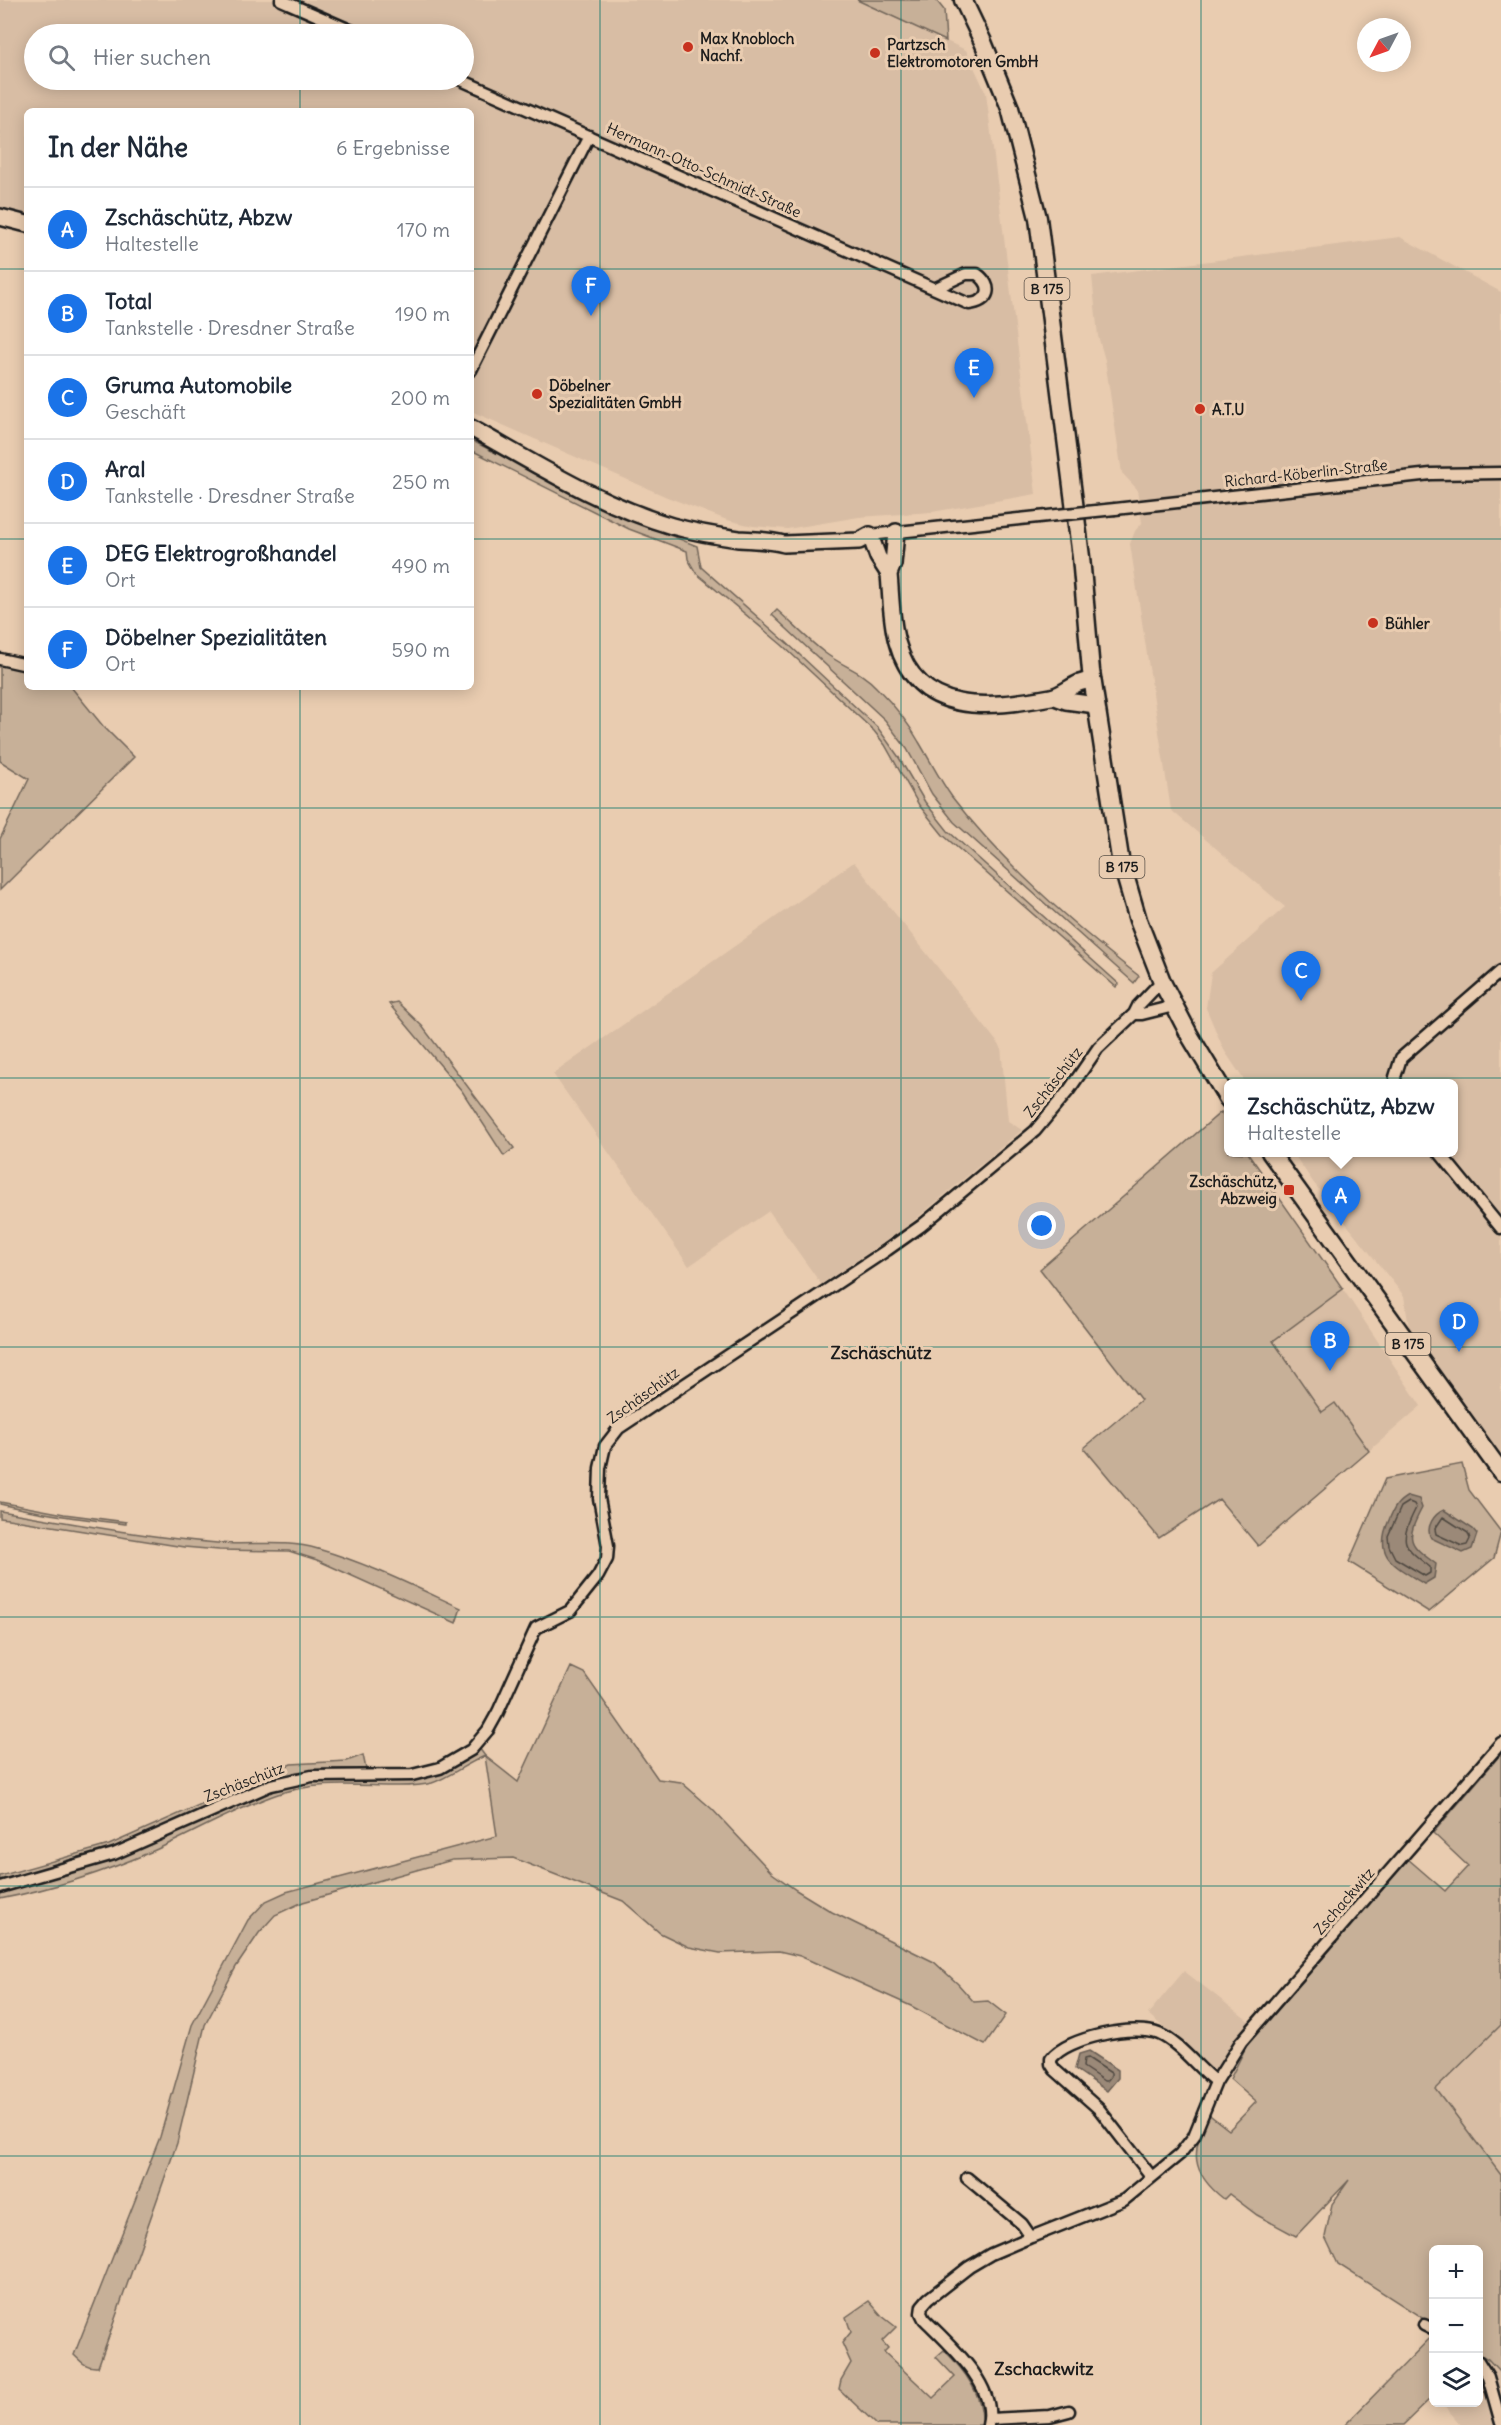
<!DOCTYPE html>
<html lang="de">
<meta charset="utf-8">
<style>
:root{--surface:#fff;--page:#f2f2f3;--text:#1f2937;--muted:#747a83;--line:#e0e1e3;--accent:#1a73e8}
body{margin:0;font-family:Delius,sans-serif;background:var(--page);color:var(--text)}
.controls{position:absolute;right:18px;bottom:18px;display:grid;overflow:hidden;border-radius:9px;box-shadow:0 3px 15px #0003}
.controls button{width:54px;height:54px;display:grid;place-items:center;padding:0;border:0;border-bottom:2px solid var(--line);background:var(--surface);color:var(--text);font:30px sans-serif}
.compass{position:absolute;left:1357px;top:18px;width:54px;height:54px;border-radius:50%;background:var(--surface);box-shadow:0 3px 15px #0003;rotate:229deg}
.you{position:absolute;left:1042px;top:1226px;width:21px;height:21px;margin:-15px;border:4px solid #fff;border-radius:50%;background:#1a73e8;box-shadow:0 0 0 9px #1a73e833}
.badge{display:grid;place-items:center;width:39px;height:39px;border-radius:50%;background:var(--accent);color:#fff;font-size:20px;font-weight:700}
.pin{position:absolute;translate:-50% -50px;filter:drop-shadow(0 2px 3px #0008)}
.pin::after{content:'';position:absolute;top:32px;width:21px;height:18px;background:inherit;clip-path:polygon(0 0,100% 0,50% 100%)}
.popup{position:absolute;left:1224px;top:1079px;width:234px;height:78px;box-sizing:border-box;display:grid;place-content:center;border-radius:9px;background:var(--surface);filter:drop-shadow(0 2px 4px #0005);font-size:20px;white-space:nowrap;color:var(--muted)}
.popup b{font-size:22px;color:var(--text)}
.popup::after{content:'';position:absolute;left:50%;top:100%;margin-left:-12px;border:12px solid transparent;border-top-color:var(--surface)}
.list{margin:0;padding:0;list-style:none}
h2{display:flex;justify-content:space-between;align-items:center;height:78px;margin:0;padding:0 24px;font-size:26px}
h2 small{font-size:20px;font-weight:400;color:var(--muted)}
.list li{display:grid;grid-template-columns:39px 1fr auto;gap:18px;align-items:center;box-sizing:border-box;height:84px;padding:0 24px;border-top:2px solid var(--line)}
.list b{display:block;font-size:22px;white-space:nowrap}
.list p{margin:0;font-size:20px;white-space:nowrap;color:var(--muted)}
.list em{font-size:20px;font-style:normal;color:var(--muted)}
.icon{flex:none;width:33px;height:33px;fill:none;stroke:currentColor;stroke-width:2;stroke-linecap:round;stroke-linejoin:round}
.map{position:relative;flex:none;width:1501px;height:2425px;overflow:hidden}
.search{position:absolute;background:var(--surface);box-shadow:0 3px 15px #0003;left:24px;top:24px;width:450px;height:66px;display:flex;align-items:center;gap:15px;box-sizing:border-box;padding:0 21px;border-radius:33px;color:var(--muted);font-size:22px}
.panel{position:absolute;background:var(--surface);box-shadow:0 3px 15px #0003;left:24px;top:108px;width:450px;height:582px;border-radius:9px}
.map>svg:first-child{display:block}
</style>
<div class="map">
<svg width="1501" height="2425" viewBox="0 0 1501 2425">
<rect width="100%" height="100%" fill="#e9ccb0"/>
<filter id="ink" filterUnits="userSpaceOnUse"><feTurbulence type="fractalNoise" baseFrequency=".0167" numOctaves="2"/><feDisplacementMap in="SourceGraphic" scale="12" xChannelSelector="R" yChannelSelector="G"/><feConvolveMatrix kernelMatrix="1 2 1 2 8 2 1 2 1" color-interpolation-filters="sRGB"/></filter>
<g filter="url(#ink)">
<path fill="#d8bda4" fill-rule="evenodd" d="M0 0H856L966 50 986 93 1036 494 932 512 859 517 787 529 753 526 727 520 667 497 471 411V111H27V217L0 210ZM34 34H464V80H34Z
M1400 237 1501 292V1459L1410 1334 1404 1296 1313 1182 1293 1153 1454 1152V1084L1246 1083 1224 1050 1206 1008 1211 973 1285 907 1171 810 1130 544 1135 531 1142 523 1137 489 1122 473 1105 360 1098 336 1092 276Z
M854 862 1001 1047 1008 1121 1022 1130 905 1228 821 1284 769 1211 689 1266 553 1074Z
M1343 1289 1421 1406 1369 1451 1335 1403 1322 1412 1273 1341Z
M1184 1971 1250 2022 1215 2071 1148 2014Z
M1501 2025V2175L1436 2089Z
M1479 2359H1488L1501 2373V2425H1461L1442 2403 1478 2402Z"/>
<path fill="#c7b098" stroke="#72665a" stroke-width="1.5" d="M857 0H936L944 10 946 41Z
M471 440 602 508 697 546 701 567 786 642 878 728 898 756 925 802 948 831 1119 984 1116 987 943 835 919 805 885 745 874 731 782 645 696 573 688 559 687 551 629 529 471 450Z
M777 610C793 624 808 640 825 653 842 666 862 671 877 688 893 704 908 722 919 742 930 760 939 779 952 797 1003 863 1073 925 1139 976L1134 983 954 822 932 794 907 749 885 720 772 615Z
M0 662 27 668V687H71L103 726 134 757 0 890V839L29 779 0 761Z
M397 1002 422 1026 514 1148 504 1156 462 1091 389 1004Z
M1221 1112 1228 1123V1152L1248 1153 1343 1289 1273 1341 1322 1412 1335 1403 1369 1451 1258 1546 1219 1499 1159 1538 1084 1448 1141 1400 1040 1269Z
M1462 1464 1469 1490 1501 1532 1494 1558 1429 1612 1349 1562 1385 1479Z
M0 1502 64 1514 126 1522V1524C84 1519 41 1514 0 1504Z
M0 1511C72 1523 144 1537 217 1543 250 1546 285 1539 318 1549 367 1563 415 1587 461 1608L456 1623 317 1560 289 1551 219 1550 184 1547 8 1519 0 1518Z
M571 1667 584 1673 658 1779 681 1782 712 1809 772 1873 796 1890 832 1912 934 1962 958 1984 974 2002 988 2001 1006 2015 985 2045 911 2006 800 1956 779 1951 720 1953 689 1947 660 1933 623 1901 513 1858 452 1860 303 1902 275 1915 259 1933 236 1967 205 2025 177 2143 98 2367C87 2368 82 2363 74 2355L160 2137 192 2025 248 1920 266 1901 286 1892 497 1836 485 1756C467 1763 450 1777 432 1783 418 1787 401 1786 386 1786 349 1785 313 1782 278 1794 234 1809 194 1833 153 1851 105 1872 51 1889 0 1899V1890L80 1869 273 1789 300 1781 411 1779 479 1748 485 1756 518 1782Z
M1501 1754V2025L1436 2089 1501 2175V2373L1488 2359 1479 2354 1478 2250H1434L1433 2325 1338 2264 1325 2237 1332 2204 1349 2180 1296 2236 1257 2215 1229 2194 1224 2199C1189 2172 1192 2152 1207 2113L1229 2130 1256 2102 1230 2079 1248 2043 1408 1859 1445 1891 1468 1866 1433 1833Z
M363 1755 366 1769H325L296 1772 207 1807 111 1850 0 1882V1876L109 1845 291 1764 347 1761Z
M869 2301 882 2316 896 2327 882 2341 888 2348 884 2352 933 2398 955 2377 936 2357 944 2350C964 2370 984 2395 982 2425H877L839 2389 841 2380 851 2363 842 2343 851 2332 846 2317Z
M1433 2335V2396L1403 2425H1345Z"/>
<path fill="#9b8978" stroke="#685d53" stroke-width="1.5" d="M1408 1496 1419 1499 1422 1508C1405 1540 1408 1544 1436 1564L1434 1578 1424 1584C1396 1566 1372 1558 1389 1520 1394 1508 1397 1502 1408 1496Z
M1444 1510 1473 1529 1477 1534 1472 1549 1463 1553 1431 1538C1425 1527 1434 1514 1444 1510Z
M1089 2051 1118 2070V2078L1107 2091 1075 2069 1079 2054Z"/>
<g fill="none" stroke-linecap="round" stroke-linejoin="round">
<path stroke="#4f4841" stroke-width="1.5" d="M1409 1502 1414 1504 1416 1508C1399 1542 1401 1545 1430 1567V1573L1425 1576 1395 1558 1389 1546 1388 1536 1401 1507Z
M1443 1517 1468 1533 1470 1539 1467 1545 1462 1546 1436 1534 1435 1529Z
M1088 2058 1111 2073V2076L1107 2081H1104L1083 2067 1084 2059Z"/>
<defs>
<path id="street" d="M281 0 359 34
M461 80 969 304C990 302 994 286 977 274H966L936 288
M471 370 589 136
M1115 509 1431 474 1501 473
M870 535 1038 517
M0 659 27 665
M1134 1014H1142L1174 1006
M1396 1084 1395 1077 1401 1058 1501 971
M1439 1152 1501 1228
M0 1887 114 1854 271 1785 312 1776 412 1775 440 1768 471 1750 488 1730 498 1712 536 1628 570 1611 598 1576 607 1559 608 1546 599 1498 600 1468 605 1446 619 1428 887 1250 921 1226 1035 1131 1069 1090 1098 1048 1134 1014 1138 1006 1157 986 1163 984
M1151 2176 1099 2109 1055 2070 1051 2064V2059C1067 2037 1135 2024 1159 2034 1181 2044 1197 2068 1216 2082
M967 2178 1022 2224 1031 2237
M1424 2325 1434 2330
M1478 2361 1488 2377 1501 2423
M990 2419 1050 2416 1069 2411
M988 2425C998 2386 949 2344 924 2319L921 2313 922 2306 928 2299 969 2267 991 2254 1031 2237 1124 2200 1180 2154 1194 2136 1216 2082 1241 2042 1501 1743"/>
<path id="secondary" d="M0 217 27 224
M471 428C536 464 600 505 672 526 694 532 717 536 739 539 754 540 770 540 784 544L859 541 870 535
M896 532 893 564 889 574C891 596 891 621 897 642 918 718 990 708 1051 697 1066 694 1076 679 1093 681
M870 535 878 557 889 574
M1055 697 1066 701 1096 705"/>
<path id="primary" d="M963 0 983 42 1010 108 1038 218 1081 557 1091 671 1120 858 1138 920 1163 984 1190 1036 1228 1099
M1270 1152 1501 1472"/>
</defs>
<use href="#street" stroke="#1c1c1c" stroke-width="15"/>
<use href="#secondary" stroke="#1c1c1c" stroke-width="20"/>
<use href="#primary" stroke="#1c1c1c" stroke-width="21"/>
<use href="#street" stroke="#e9ccb0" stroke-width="10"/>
<use href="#secondary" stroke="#e9ccb0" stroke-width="15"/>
<use href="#primary" stroke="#e9ccb0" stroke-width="16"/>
<defs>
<path id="street-bridge" d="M1038 517 1115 509"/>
</defs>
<use href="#street-bridge" stroke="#1c1c1c" stroke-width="15" stroke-linecap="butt"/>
<use href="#street-bridge" stroke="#e9ccb0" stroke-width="10"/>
</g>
</g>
<path fill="none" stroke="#0f766e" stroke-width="1.5" stroke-opacity="0.55" d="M300 0V34M600 0V2425M901 0V2425M1201 0V2425M300 80V111M0 269H27M471 269H1501M0 539H27M471 539H1501M300 687V2425M0 808H1501M0 1078H1501M0 1347H1501M0 1617H1501M0 1886H1501M0 2156H1501"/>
<g fill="#c8321e" stroke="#e9ccb0" stroke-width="2">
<circle cx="688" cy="47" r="6"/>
<circle cx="875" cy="53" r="6"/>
<circle cx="537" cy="394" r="6"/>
<circle cx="1200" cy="409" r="6"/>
<circle cx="1373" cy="623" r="6"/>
<rect x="1283" y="1184" width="12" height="12" rx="3"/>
</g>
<g text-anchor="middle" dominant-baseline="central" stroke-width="6" stroke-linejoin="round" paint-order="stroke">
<g fill="#e9ccb0" stroke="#5a5148" stroke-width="1.5">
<rect x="1024.5" y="278" width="45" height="22" rx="4.5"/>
<rect x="1099.5" y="856" width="45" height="22" rx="4.5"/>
<rect x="1385.5" y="1333" width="45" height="22" rx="4.5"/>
</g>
<g font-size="14" font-weight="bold" fill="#1c1c1c">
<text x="1047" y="289">B 175</text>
<text x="1122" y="867">B 175</text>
<text x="1408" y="1344">B 175</text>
</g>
<g font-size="15" font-weight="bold" fill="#1c1c1c" stroke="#e9ccb0" text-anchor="start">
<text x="700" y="38">Max Knobloch<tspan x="700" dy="17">Nachf.</tspan></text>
<text x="887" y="44">Partzsch<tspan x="887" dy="17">Elektromotoren GmbH</tspan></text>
<text x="549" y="385">Döbelner<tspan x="549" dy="17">Spezialitäten GmbH</tspan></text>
<text x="1212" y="409">A.T.U</text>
<text x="1385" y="623">Bühler</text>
<text x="1277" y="1181" text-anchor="end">Zschäschütz,<tspan x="1277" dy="17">Abzweig</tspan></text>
</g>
<g font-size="15" fill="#1c1c1c" stroke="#e9ccb0">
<text transform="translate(704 170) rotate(24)">Hermann-Otto-Schmidt-Straße</text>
<text transform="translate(1306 473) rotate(-6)">Richard-Köberlin-Straße</text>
<text transform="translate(1053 1082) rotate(-52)">Zschäschütz</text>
<text transform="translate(643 1395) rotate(-36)">Zschäschütz</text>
<text transform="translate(244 1782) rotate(-21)">Zschäschütz</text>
<text transform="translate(1344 1901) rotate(-49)">Zschackwitz</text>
</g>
<g font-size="18" font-weight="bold" fill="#1c1c1c" stroke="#e9ccb0">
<text x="881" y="1352">Zschäschütz</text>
<text x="1044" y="2368">Zschackwitz</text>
</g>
</g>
</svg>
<div class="controls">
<button>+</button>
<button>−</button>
<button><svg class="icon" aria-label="layers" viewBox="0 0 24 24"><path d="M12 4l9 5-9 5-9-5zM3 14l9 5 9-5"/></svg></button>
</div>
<svg class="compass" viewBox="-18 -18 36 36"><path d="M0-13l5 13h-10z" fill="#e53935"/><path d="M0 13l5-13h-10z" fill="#747a83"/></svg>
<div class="you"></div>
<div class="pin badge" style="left:1341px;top:1226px">A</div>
<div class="popup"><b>Zschäschütz, Abzw</b>Haltestelle</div>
<div class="pin badge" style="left:1330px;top:1371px">B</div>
<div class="pin badge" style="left:1301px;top:1001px">C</div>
<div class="pin badge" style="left:1459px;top:1352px">D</div>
<div class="pin badge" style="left:974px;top:398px">E</div>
<div class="pin badge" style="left:591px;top:316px">F</div>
<div class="search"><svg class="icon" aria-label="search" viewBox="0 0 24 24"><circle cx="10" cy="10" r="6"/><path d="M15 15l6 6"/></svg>Hier suchen</div>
<section class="panel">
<h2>In der Nähe<small>6 Ergebnisse</small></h2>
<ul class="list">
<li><span class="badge">A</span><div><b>Zschäschütz, Abzw</b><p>Haltestelle</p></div><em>170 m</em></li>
<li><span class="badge">B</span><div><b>Total</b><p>Tankstelle · Dresdner Straße</p></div><em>190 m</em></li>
<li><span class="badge">C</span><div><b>Gruma Automobile</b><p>Geschäft</p></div><em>200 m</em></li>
<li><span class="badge">D</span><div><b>Aral</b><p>Tankstelle · Dresdner Straße</p></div><em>250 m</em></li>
<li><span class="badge">E</span><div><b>DEG Elektrogroßhandel</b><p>Ort</p></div><em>490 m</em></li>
<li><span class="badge">F</span><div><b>Döbelner Spezialitäten</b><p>Ort</p></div><em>590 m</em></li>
</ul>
</section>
</div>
